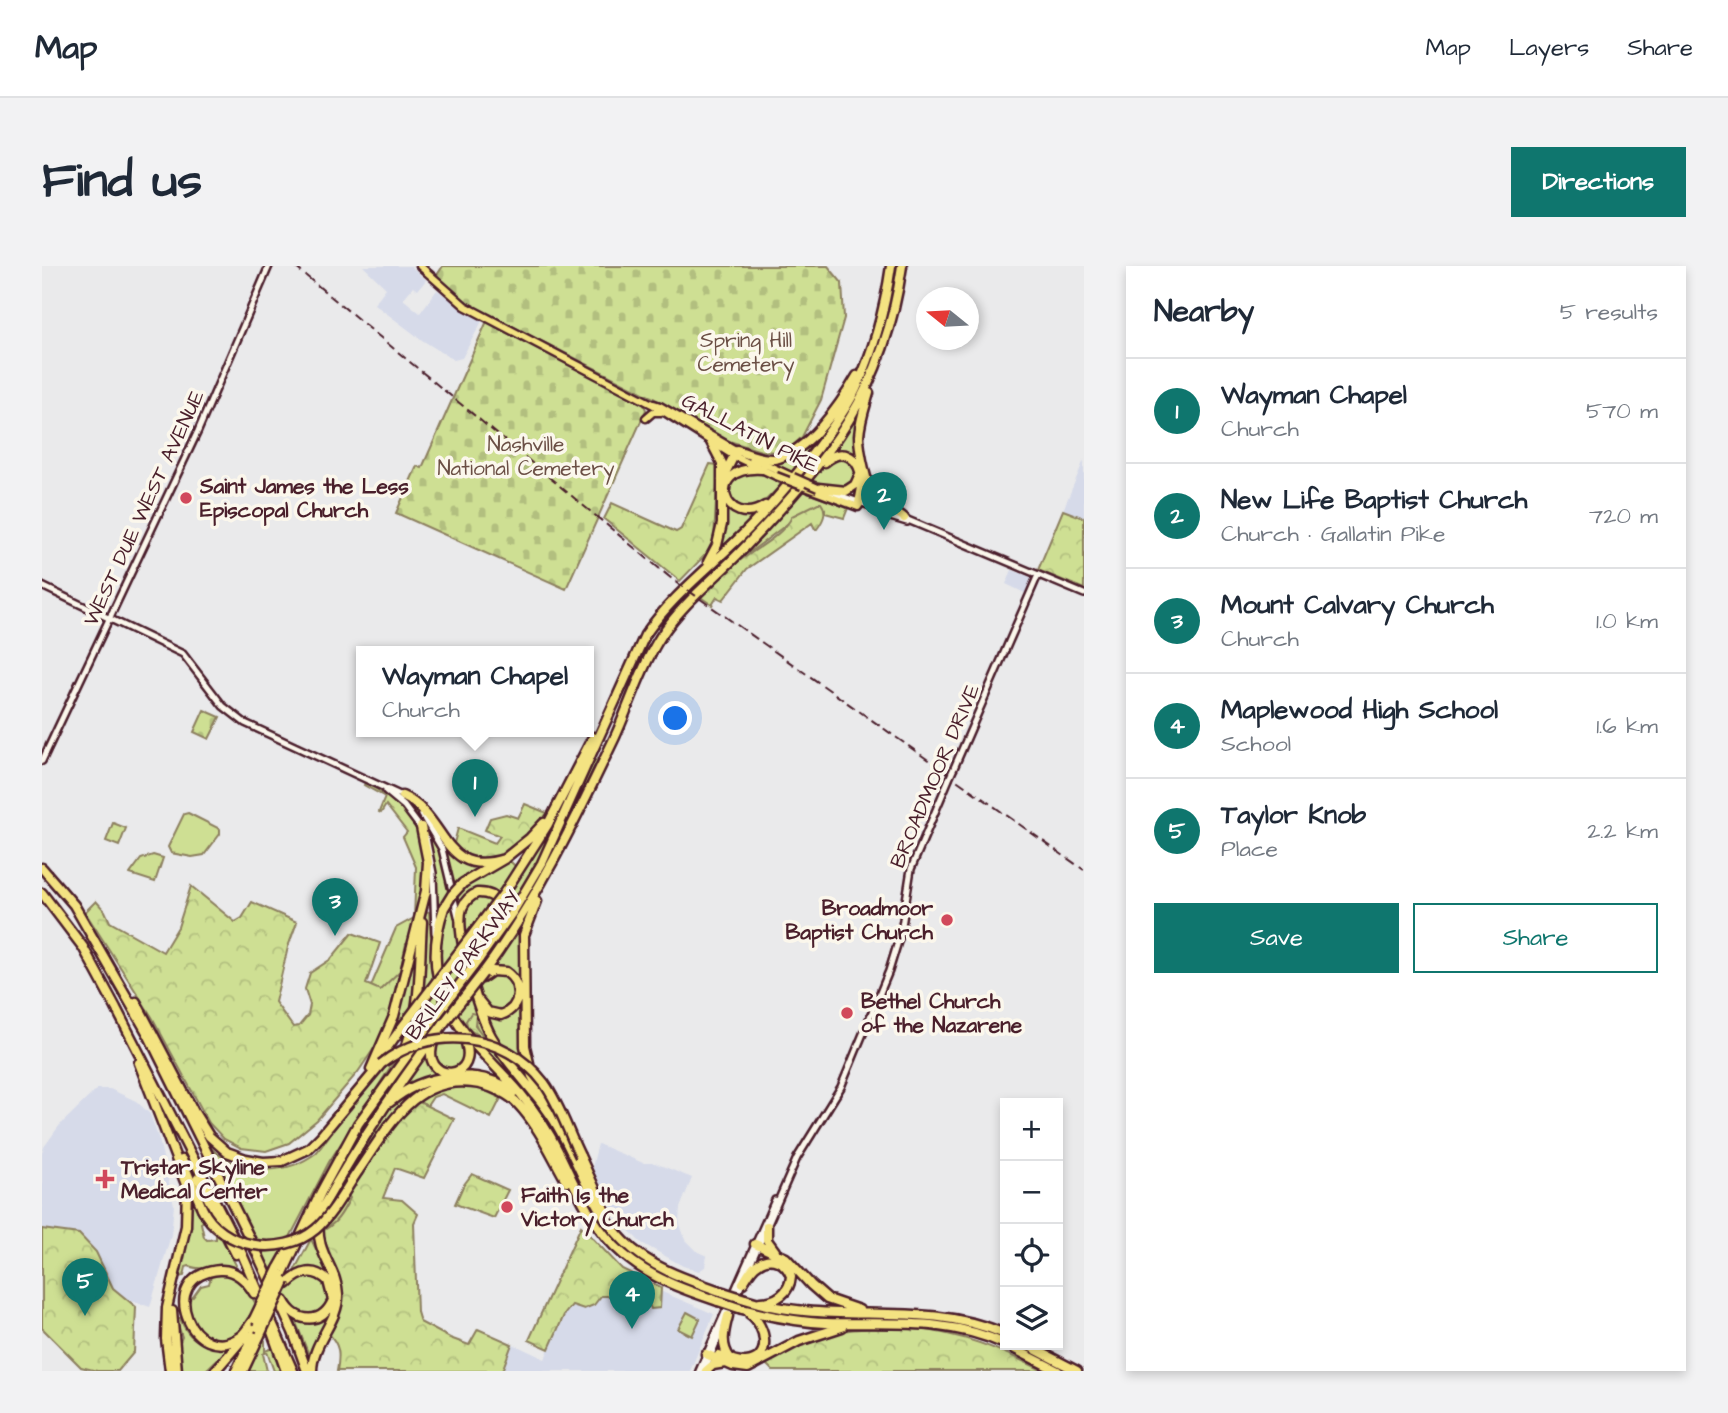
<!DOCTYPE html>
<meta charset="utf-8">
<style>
:root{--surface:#fff;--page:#f2f2f3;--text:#1f2937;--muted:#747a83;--line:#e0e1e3;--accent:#0f766e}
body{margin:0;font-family:"Architects Daughter",sans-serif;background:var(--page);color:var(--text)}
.controls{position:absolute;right:21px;bottom:21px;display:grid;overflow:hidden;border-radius:0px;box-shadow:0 4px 10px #0003}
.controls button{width:63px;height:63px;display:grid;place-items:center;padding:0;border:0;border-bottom:2px solid var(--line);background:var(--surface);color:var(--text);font:35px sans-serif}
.compass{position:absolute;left:874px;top:21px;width:63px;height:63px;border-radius:50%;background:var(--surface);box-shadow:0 4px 10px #0003;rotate:288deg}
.you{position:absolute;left:634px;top:453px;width:24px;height:24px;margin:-18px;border:5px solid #fff;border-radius:50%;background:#1a73e8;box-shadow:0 0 0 10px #1a73e833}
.badge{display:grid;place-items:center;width:46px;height:46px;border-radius:50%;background:var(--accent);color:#fff;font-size:23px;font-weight:700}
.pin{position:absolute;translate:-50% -58px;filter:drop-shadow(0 2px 4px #0008)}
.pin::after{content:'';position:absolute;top:37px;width:24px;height:21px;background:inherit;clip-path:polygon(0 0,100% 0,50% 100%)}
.popup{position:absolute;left:314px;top:380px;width:238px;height:91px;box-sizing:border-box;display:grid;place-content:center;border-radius:0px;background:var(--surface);filter:drop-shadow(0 2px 5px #0005);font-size:23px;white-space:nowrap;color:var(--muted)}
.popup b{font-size:26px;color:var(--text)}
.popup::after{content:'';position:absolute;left:50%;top:100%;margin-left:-14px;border:14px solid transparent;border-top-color:var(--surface)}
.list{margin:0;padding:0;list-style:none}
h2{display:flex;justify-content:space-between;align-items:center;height:91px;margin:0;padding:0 28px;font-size:30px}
h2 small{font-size:23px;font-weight:400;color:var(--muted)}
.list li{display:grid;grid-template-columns:46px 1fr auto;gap:21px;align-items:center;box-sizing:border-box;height:105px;padding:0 28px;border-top:2px solid var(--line)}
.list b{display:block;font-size:26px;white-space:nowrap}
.list p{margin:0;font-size:23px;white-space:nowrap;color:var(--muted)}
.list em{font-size:23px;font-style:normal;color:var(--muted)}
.actions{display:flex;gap:14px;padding:21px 28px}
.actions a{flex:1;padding:16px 0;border:2px solid var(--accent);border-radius:0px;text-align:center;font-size:24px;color:var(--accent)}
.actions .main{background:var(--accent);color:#fff}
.icon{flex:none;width:38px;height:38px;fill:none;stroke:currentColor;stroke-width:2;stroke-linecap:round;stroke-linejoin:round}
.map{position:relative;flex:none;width:1042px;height:1105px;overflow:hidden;border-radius:0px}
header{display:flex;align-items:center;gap:42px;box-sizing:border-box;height:98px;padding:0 35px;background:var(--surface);border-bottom:2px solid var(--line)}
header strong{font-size:33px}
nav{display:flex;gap:38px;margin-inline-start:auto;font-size:24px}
.intro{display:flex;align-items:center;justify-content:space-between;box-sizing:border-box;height:168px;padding:0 42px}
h1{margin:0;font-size:49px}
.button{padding:18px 32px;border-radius:0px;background:var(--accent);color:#fff;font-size:24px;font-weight:700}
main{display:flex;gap:42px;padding:0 42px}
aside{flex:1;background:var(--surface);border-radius:0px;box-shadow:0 4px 10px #0003}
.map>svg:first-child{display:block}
</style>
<header>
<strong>Map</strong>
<nav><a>Map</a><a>Layers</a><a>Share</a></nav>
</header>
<div class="intro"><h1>Find us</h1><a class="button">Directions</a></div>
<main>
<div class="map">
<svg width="1042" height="1105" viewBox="0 0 1042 1105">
<defs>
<pattern id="forest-crowns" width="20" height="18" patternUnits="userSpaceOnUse" patternTransform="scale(1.75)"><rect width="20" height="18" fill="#cedf93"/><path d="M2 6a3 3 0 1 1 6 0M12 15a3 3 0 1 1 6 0" fill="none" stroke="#b2bf7f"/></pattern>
<pattern id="cemetery-stones" width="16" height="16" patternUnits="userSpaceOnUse" patternTransform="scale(1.75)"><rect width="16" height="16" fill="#cedf93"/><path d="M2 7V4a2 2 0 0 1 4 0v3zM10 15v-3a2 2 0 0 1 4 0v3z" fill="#b2bf7f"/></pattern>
</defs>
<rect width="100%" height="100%" fill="#eaeaeb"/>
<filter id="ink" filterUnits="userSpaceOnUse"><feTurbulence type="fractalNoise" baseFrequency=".0143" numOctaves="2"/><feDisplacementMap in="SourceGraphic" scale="14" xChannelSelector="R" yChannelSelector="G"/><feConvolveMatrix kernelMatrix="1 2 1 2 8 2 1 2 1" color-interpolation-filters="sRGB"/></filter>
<g filter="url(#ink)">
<path fill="#d6dae9" d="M321 0H369L384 14 376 24 371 21 361 33 378 47 395 24 440 55 420 92 412 94 380 74 332 38 344 22Z
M1042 194V252L1021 244Z
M970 304 992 312 985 328 964 318Z
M55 823H68L94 835 108 848 117 874 132 939 129 969 108 1041 85 1033 71 1022 62 1007 23 965 0 963V887L2 881 17 860Z
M556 878 601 897H613L650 912 638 942 637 955 643 973 656 986 665 990 663 1001 657 1005 641 1000 598 976 583 960 570 942 550 901Z
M597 1016 672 1048 648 1105H459L471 1078 503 1093 521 1047 532 1031Z"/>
<path fill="#cedf93" stroke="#8c7f5f" stroke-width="2" d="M820 138 814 187 803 185 788 188Z
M790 152 750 206 722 195 734 194Z
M791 192H807C814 204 815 209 807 221L795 223 769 214Z
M713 205 733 213 739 219 714 244 694 242 685 226 690 211Z
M760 225 806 242 802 252 783 247V243L748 256 695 296 720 271Z
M680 232C690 243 696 251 711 251L679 282 677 279Z
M551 491 555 495 507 599 474 652 472 650Z
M323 517C353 531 382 560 383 595 385 622 375 650 369 676L364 678 358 705 338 725 329 720 354 662 372 652 374 601 361 571 365 566 344 539 339 547 337 546 343 531 322 519Z
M367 540 380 554 395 580 402 601 408 628 394 659 391 592 388 580Z
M146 547 178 563V568L162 589 150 591 129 587 126 581 142 548Z
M512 553 515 555 496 596 462 654 458 635 495 583Z
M71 557 84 562 77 580 64 575Z
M398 573 417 594 437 603 412 622 406 593Z
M111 589 121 592 113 616 88 608 99 593Z
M468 595 474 601 454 631 443 626 418 642 414 628 425 618Z
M438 630 452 634 424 671 420 654 425 637Z
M409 634 418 679 399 704C394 679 400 658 409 634Z
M456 638V656L442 679 429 693 425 678Z
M383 645 387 646 392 714 381 727V668Z
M485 649 478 677 477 708 472 710 449 702Z
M471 652 473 653 438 706 437 698Z
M376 673 374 738 355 763V756Z
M419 700 423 706 409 724 405 723 402 712Z
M436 726a18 18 0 1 1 36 0a18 18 0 1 1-36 0Z
M394 720 399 737 369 777 377 743Z
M430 733 449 777 437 766 433 757 435 751 425 760 429 766 436 768 435 772 424 763 414 748 424 735Z
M475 741 477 743 481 794C462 782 448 771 443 749Z
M422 776 424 789 414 804 396 802 391 786 394 777Z
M383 779 312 877H308L373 782Z
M439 779 454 784 505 849 517 870 548 936 564 962 596 992 624 1010C615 1009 608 1004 600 999 543 962 533 897 496 844 480 820 458 800 439 779Z
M387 784 395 806 393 812 359 824 358 822Z
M355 791 287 896 246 975 215 978 175 897 162 875C168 880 172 886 179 890 208 909 246 908 274 887 300 856 320 814 355 791Z
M400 816C391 819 382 822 374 826 348 843 334 876 314 900H310L299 920 297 918C313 891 335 842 363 827 374 821 388 819 400 816Z
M417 820 435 821 459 832 449 852 400 828 391 831 385 840 377 836C388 823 402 822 417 820Z
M305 928 308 932C300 948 294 959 278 966Z
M149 934 162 955 159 957 162 971 165 974 174 973V969L180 973 194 999 192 1004C175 999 159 1006 147 1000L144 1001 142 1010 137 1011 146 967Z
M269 973 290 1016 260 1004 251 1007Z
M242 984 231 1006 219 986Z
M177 1007C198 1011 205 1022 215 1040 211 1047 207 1059 201 1065 185 1080 165 1071 150 1061L144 1033 151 1031 159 1020 167 1018 169 1010 158 1013Z
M262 1008 282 1013 288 1032 280 1047 260 1050 241 1029 246 1020Z
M645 1046 658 1053 650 1070 636 1063Z
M284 1051 286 1053 267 1089 253 1054 277 1056Z
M134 1052H138C150 1081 161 1075 187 1082L163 1105H138L135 1083 140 1071Z
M223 1075V1085L231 1082 238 1105H232L225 1086 221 1088 225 1105H207L218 1077Z"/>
<path fill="url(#forest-crowns)" stroke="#8c7f5f" stroke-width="2" d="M668 198 676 199 672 273 666 286 638 315 562 253 570 237 634 266 639 263Z
M776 237H779C786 246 781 255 775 263H773L770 257 705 303 681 334 675 331 670 339 657 330C668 320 679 308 691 299 706 288 744 268 750 250Z
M1021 244 1042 252V323L996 304Z
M483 538 505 547C479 582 455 611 411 581L416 562 453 577 458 570 443 564 448 552 464 548 476 552Z
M149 620 193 656 200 652 210 636 255 656 246 681 233 736 251 761 257 760 266 749 268 739 263 723 268 707 289 693 310 667 338 677 324 718 338 724 358 705 346 756 339 772 316 806 275 854 247 877 224 885 199 882 182 873 167 857 110 751 43 646 54 635 63 645 68 656 121 686 136 661Z
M429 747 434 748 433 759 445 775 435 772V768C428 766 425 762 424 755Z
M372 836H377L412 853 382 912 353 902 341 932 360 934 376 948 372 957 375 1046 378 1056 408 1072 427 1079 436 1063 470 1078 460 1105H295C298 1088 298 1079 286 1067L297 1037 278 966C294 959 300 948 308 932L305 928 347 866Z
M430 908 466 924 452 952 413 938 421 920Z
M539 960 580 1003 619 1022 618 1042 609 1043 605 1034 587 1024 580 1036 566 1030H559L552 1039 542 1043 530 1039 522 1049 507 1083 487 1074Z
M0 963 37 968 54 986 71 1022 94 1041 92 1086 76 1105H55L39 1101 0 1062Z
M869 1062C920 1067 957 1083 1002 1105H731L724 1098C745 1087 767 1073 790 1067 816 1061 843 1063 869 1062Z"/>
<path fill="url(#cemetery-stones)" stroke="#8c7f5f" stroke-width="2" d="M401 0H786L800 17 802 52 779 134 760 171 748 182 735 186 719 185 687 175 611 132 425 37 393 12Z
M445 55 601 136 604 144 524 323 354 247 375 200 380 202Z
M162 444 178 451 167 473 152 466Z"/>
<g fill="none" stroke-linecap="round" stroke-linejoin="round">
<defs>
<path id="secondary" d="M785 225 849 247
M845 250 865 256
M861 252 1042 328
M0 320 141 388 181 440 203 457 360 530
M0 495 156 165 227 0
M912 502 996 309
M344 525 362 540 380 564
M380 549 400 583 417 654
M384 572 391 607 393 667
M705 1006 755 892 799 821 847 705 859 666 869 603 907 513
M686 1051 701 1015
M657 1105 733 934
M662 1105 680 1063"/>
<path id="primary" d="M378 0 423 40 610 138 692 190 734 210
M612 138 618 140 697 186
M604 152 611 146H619
M710 192 751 211
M760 220 816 241 818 238"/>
<path id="highway" d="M827 127C823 141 818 155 817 170 817 185 825 224 834 234 842 243 854 244 862 252
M783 196C802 179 818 193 820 215 821 222 818 230 817 237
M720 203C659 199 683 266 723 240
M680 213 695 184C706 188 719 194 732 193 765 188 799 138 815 110
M776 222 804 225 813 219 819 206
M666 296 675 279 680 258V197L669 176
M360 530C406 550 399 613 462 593
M0 602 32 639 106 768 215 987 251 1066 265 1105
M421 617 462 593 488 572 502 557
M0 627 41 681 74 742 200 988 251 1105
M462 627 506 558 551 471
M495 635 482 669 483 780 490 810 503 836
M402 642C392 671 390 702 402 731 416 769 452 796 478 827 492 844 506 864 516 885 534 921 549 961 581 988 608 1012 643 1024 676 1035
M458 660C464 642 456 626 435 627 428 630 423 635 420 642 412 665 437 748 449 770 466 800 492 823 510 851 537 892 547 940 582 975 608 1002 646 1014 681 1026
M437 693 472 644 500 597 603 369C628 333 661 307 692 277 723 248 750 215 776 181 790 162 804 144 814 123 832 84 843 42 849 0
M441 707C495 634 534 553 573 471 588 438 599 401 619 370 642 335 675 311 703 281 788 192 842 126 860 0
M437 735 446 746 459 749C480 742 481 718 464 706L450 705 440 712
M94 736 152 846 167 870 185 886 204 893 221 896 240 895 266 883 279 870 339 798
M392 774C374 819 446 818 420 768
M342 786 358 764
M361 788C380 745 377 702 380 656
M97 797 145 921 144 960 125 1042 124 1073 128 1105
M329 803 352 750 384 625 386 596 379 561
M348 836C381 808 436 800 472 826
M538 890 565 949
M140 894 160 942
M316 905C347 860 374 805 438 818 451 821 467 828 476 838 497 860 510 890 525 916
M156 912 194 988
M725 960V974L733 985
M266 968C305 894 351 825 402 757
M713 978 744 992 769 1019 785 1033 817 1044
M236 1003 249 980
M240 1009 279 926 316 858 396 747
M701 1017C705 1011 709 1002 716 998 729 988 744 996 749 1010 748 1027 734 1036 718 1036
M212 1027C205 1015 193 1003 178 1004 110 1009 152 1105 199 1070 205 1065 208 1058 212 1053
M703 1033C791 1062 876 1031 963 1068
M242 1035C254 1058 281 1059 291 1034L286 1015C272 1001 258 1005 245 1018
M700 1043C727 1050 755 1056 784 1057 846 1059 905 1051 963 1078
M130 1045 135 1105
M686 1050C682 1065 678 1079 688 1092
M230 1066 244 1105
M965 1079 1016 1105
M985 1079 1035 1105
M664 1088 691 1100 706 1102 757 1075 800 1061
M677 1089C685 1092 695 1097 704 1096 731 1094 724 1059 708 1048
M173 1105 205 1068
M194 1105 215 1061
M201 1105 218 1069
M270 1105C270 1076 297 1055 296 1029 295 1002 273 987 277 956
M664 1105 671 1099 683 1097"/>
</defs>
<use href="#secondary" stroke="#4a1f2b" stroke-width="10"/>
<use href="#primary" stroke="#4a1f2b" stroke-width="11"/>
<use href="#highway" stroke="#4a1f2b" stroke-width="13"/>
<use href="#secondary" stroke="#fbf7ec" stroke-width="5"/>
<use href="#primary" stroke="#f4e382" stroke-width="6"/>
<use href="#highway" stroke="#f4e382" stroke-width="8"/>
<path stroke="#4a1f2b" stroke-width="2" stroke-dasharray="10 5" stroke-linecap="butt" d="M252 0 630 313 1042 604"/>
<defs>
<path id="secondary-bridge" d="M907 513 912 502"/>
<path id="primary-bridge" d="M734 210 760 220
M751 211 776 222"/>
<path id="highway-bridge" d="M402 642 410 629 421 617
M396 747 437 693
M402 757 441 707
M358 764 462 627
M339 798C389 758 463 765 502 817 518 839 526 866 538 890
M160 942C179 983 240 992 274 963 291 948 303 924 316 905
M681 1026 703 1033
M676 1035 700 1043
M212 1053 236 1003
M215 1061 240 1009
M218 1069 243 1015"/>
</defs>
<use href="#secondary-bridge" stroke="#4a1f2b" stroke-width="10" stroke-linecap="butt"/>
<use href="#primary-bridge" stroke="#4a1f2b" stroke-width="11" stroke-linecap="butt"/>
<use href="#highway-bridge" stroke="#4a1f2b" stroke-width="13" stroke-linecap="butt"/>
<use href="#secondary-bridge" stroke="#fbf7ec" stroke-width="5"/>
<use href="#primary-bridge" stroke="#f4e382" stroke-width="6"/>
<use href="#highway-bridge" stroke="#f4e382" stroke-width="8"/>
</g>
</g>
<g fill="#d1495b" stroke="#fbf7ec" stroke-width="2.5">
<circle cx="144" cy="232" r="7"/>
<circle cx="905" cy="654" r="7"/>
<circle cx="805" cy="747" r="7"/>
<path d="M59.5 902.5h7v7h7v7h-7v7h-7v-7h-7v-7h7z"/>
<circle cx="465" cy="941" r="7"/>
</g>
<g text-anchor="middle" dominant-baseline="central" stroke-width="7" stroke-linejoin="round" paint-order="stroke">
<g font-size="21" fill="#6b4f45" stroke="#fbf7ec">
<text x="704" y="74">Spring Hill<tspan x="704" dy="24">Cemetery</tspan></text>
<text x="484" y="178">Nashville<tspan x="484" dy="24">National Cemetery</tspan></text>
</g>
<g font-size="21" fill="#4a1f2b" stroke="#fbf7ec">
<text transform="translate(708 167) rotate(27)">GALLATIN PIKE</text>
<text transform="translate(102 242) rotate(-65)">WEST DUE WEST AVENUE</text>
<text transform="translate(893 510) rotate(-67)">BROADMOOR DRIVE</text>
<text transform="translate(421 699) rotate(-54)">BRILEY PARKWAY</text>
</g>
<g font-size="21" font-weight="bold" fill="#4a1f2b" stroke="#fbf7ec" text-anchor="start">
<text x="158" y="220">Saint James the Less<tspan x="158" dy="24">Episcopal Church</tspan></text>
<text x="891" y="642" text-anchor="end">Broadmoor<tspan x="891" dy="24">Baptist Church</tspan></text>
<text x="819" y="735">Bethel Church<tspan x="819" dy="24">of the Nazarene</tspan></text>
<text x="79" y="901">Tristar Skyline<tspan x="79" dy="24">Medical Center</tspan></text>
<text x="479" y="929">Faith Is the<tspan x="479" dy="24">Victory Church</tspan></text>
</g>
</g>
</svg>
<div class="controls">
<button>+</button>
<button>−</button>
<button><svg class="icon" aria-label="locate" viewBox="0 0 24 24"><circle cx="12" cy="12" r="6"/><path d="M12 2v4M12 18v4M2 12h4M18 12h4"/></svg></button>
<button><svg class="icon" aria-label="layers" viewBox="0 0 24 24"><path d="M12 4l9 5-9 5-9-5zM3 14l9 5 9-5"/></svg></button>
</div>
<svg class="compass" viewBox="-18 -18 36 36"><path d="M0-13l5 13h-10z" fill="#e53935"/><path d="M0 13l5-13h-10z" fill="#747a83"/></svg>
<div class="you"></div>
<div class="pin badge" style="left:433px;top:551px">1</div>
<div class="popup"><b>Wayman Chapel</b>Church</div>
<div class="pin badge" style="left:842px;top:264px">2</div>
<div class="pin badge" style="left:293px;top:670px">3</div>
<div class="pin badge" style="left:590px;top:1063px">4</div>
<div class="pin badge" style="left:43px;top:1050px">5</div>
</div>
<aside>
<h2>Nearby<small>5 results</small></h2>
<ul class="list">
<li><span class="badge">1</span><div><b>Wayman Chapel</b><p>Church</p></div><em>570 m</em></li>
<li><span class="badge">2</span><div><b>New Life Baptist Church</b><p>Church · Gallatin Pike</p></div><em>720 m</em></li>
<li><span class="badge">3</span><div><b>Mount Calvary Church</b><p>Church</p></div><em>1.0 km</em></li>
<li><span class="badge">4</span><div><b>Maplewood High School</b><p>School</p></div><em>1.6 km</em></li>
<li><span class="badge">5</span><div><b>Taylor Knob</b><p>Place</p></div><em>2.2 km</em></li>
</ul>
<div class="actions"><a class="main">Save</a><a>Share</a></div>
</aside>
</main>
